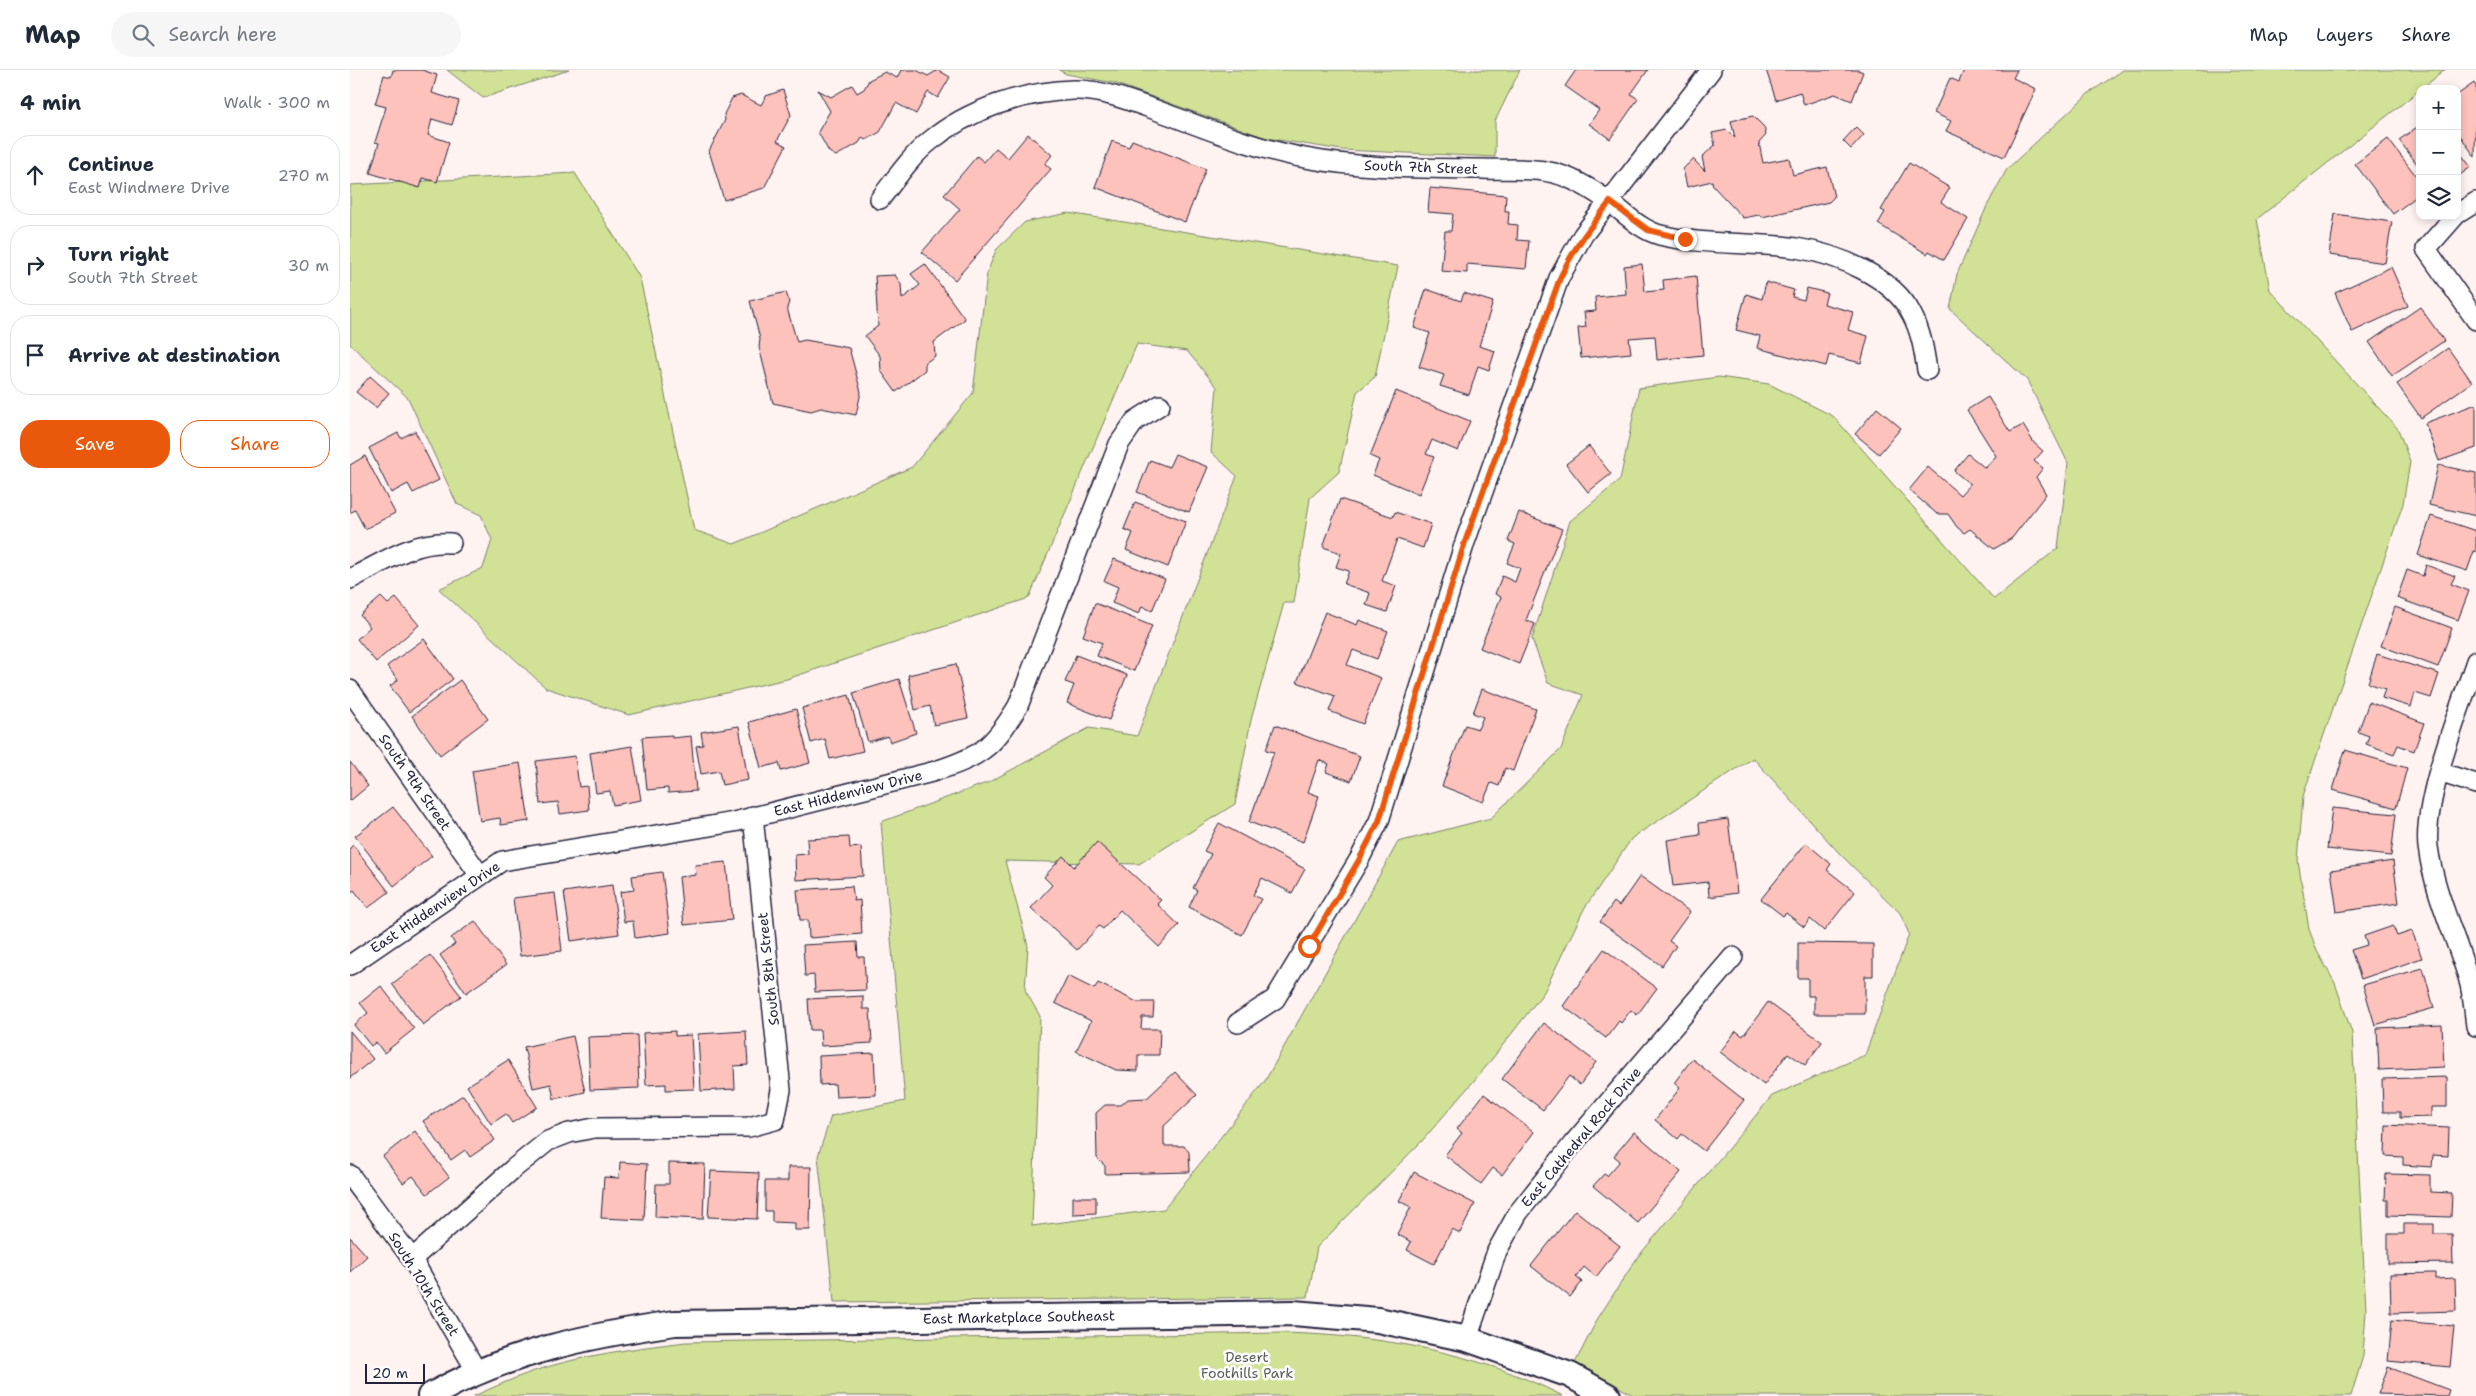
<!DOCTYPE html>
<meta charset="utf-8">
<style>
:root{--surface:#fff;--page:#f6f6f7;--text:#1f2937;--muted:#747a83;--line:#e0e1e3;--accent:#ea580c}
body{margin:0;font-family:"Shantell Sans",sans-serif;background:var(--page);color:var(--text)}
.controls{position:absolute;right:15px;top:15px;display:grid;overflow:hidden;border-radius:10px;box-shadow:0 2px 8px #0003}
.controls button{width:45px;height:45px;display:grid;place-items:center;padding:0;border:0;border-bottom:1px solid var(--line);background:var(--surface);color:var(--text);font:25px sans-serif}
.scale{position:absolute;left:15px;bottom:12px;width:60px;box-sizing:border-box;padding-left:5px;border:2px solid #22223b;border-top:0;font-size:14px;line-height:18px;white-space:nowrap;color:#22223b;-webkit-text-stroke:4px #fff;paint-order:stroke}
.stop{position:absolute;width:15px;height:15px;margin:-11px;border:4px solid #ea580c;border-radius:50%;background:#fff}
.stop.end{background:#ea580c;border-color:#fff;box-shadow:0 1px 5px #0008}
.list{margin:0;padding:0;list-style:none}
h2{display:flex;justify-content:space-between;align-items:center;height:65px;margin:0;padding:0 20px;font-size:21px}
h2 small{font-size:16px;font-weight:400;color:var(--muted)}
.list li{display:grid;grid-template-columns:32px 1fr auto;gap:15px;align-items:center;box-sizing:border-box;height:80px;margin:0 10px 10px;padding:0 10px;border:1px solid var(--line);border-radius:20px}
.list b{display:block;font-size:19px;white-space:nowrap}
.list p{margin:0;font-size:16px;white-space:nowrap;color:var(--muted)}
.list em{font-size:16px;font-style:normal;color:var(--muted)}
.actions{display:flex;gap:10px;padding:15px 20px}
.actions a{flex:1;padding:11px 0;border:1px solid var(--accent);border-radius:20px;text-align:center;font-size:18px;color:var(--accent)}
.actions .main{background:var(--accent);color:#fff}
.icon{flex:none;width:28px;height:28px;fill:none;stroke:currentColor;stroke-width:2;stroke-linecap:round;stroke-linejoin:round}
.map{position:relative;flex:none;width:2126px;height:1326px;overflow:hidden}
header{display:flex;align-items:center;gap:30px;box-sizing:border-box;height:70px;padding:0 25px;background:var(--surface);border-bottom:1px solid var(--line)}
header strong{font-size:24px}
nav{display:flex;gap:28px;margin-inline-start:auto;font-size:18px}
.search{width:350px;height:45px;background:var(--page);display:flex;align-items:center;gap:12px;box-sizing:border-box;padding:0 18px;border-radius:28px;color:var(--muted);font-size:19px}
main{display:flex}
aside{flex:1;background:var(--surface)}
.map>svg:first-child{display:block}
</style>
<header>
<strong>Map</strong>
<div class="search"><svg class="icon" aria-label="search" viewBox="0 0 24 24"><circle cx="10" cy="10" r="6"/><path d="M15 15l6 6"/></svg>Search here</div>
<nav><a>Map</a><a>Layers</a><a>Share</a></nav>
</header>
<main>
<aside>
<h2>4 min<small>Walk · 300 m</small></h2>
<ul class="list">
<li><svg class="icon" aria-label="ahead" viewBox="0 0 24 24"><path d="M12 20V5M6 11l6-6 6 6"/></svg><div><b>Continue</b><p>East Windmere Drive</p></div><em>270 m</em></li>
<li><svg class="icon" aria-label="right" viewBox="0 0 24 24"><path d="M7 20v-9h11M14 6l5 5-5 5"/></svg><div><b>Turn right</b><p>South 7th Street</p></div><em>30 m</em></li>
<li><svg class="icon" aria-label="arrive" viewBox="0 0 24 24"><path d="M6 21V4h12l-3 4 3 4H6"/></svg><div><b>Arrive at destination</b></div></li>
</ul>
<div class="actions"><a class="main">Save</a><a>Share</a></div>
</aside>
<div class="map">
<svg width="2126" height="1326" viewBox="0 0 2126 1326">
<rect width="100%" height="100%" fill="#fff3f2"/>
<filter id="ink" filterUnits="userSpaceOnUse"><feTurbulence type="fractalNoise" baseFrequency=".02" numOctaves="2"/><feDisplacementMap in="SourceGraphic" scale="10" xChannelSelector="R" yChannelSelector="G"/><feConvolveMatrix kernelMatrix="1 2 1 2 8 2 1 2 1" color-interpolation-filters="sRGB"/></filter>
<g filter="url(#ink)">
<path fill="#d1e296" stroke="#7a8268" d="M97 0H219L133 28Z
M709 0H1170L1145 51V87L992 80 916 68 764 13 716 4Z
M1773 0H2095L1907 149 1920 220 2048 359 2060 392 2053 434 1953 726 1948 791 1959 859 1967 881 1985 913 2002 963 2016 1240 2013 1286 2001 1326H1285L1225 1293 1248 1248 1287 1188 1422 1026 1515 985 1559 864 1550 843 1490 784 1403 688 1282 768 1234 839 1194 922 1135 998 1072 1071 967 1177 958 1227 484 1232 468 1086 481 1046 555 1031 531 752 639 712 739 658 787 666 887 406 861 382 867 317 837 281 787 274 679 528 437 609 279 645 196 618 89 519 133 498 142 470 131 445 107 434 58 328 0 274V115L225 103 290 208 344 460 384 474 562 397 623 323 637 203 646 180 675 152 718 143 1048 196 1025 307 1007 322 989 402 960 428 944 533H934L901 650 885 734 789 794 655 791 678 876 675 920 690 946 682 1156 814 1139 915 1011 1048 772 1141 748 1211 679 1233 625 1198 613 1182 569 1220 451 1270 410 1289 318 1369 307 1419 314 1483 346 1644 529 1708 478 1718 393 1677 310 1600 239 1607 204 1637 136 1657 99 1739 23Z
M934 1263C1032 1266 1124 1281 1213 1326H124C144 1317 164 1308 184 1301 233 1285 285 1278 336 1272Z"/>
<path fill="#fec2bd" stroke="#22223b" d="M43 0H72L87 5 82 23 109 31 102 55 82 49 78 65 99 72 87 112 73 108 70 118 20 103 29 73 25 72 36 37 25 34 34 5 41 7Z
M551 0H566L578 6 588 0 600 7 588 28 578 22 566 44 546 33 530 62 516 70 512 68 509 73 486 86 479 82 468 62 480 41 468 20 481 27 502 15 507 23 514 19 519 10 535 2 547 8Z
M1226 0H1298L1281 24 1288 29 1260 69 1239 54 1249 40 1215 16Z
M1416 0H1508L1513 2 1502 31 1485 24 1454 35 1450 22 1426 30Z
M1614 0H1667L1663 8 1686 19 1654 87 1596 61 1601 51 1584 43 1600 8 1609 12Z
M2124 13 2126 16 2125 87 2107 61V25Z
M433 20 441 45 427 71 436 76 414 118 374 130 359 81 375 50 374 44 382 28 391 25 411 35 416 26Z
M1403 46 1414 57 1416 65 1409 73 1413 93 1439 88 1443 105 1477 97 1484 127 1479 132 1412 147 1409 145 1393 148 1363 116 1362 111 1337 117 1333 99 1343 89 1355 101 1352 87 1365 75 1362 63 1377 60 1385 68 1381 51Z
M2070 55V98L2049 70Z
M1506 57 1514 65 1501 79 1493 71Z
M678 64 702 85 695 94 701 99 605 210 572 182 610 139 594 125 627 86 634 92 646 78 658 88Z
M2038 69 2070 111V124L2043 144 2005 94Z
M782 70 856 99 835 152 745 117 762 71 779 77Z
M2107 79 2121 97 2107 107Z
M1559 93 1600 118 1591 132 1618 149 1594 190 1579 181 1577 184 1528 154 1535 142 1531 140Z
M1080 118 1156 125 1155 141H1159L1158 154 1168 155 1167 170 1179 171 1176 199 1117 194V203L1091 201 1095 161H1101L1103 144 1078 142Z
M1985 144 2042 152 2035 193 1979 185Z
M575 194 615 249 584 272 585 286 575 293V300L546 322 531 301 530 286 515 266 528 256 525 206 545 205 551 214 552 229 570 215 561 204Z
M1292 194 1295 222 1314 220 1313 210 1346 206 1353 285 1307 290 1305 266 1279 268 1281 283 1231 288 1228 258 1236 257 1234 242 1246 241 1245 227 1276 224 1274 196Z
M2041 197 2058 236 2002 262 1985 223Z
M1416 212 1444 220 1442 227 1454 230 1457 218 1477 223 1474 234 1503 242 1498 260 1518 266 1511 293 1479 285 1476 296 1407 278 1410 266 1386 260 1396 224 1412 229Z
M1076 219 1111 231 1114 223 1143 232 1129 276 1145 281 1139 300 1128 296 1119 325 1090 316 1094 305 1069 297 1080 263 1064 258Z
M436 222 439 232 437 238 447 272 455 270 499 278 511 322 506 345 471 338 461 341 423 333 409 277 410 269 400 231Z
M2070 237 2094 271 2042 306 2019 272Z
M2098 278 2122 312 2071 348 2047 314Z
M20 306 39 323 26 338 6 322Z
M1046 321 1120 351 1108 381 1082 370 1076 384 1084 387 1069 424 1023 405 1029 390 1020 386Z
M1638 327 1660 362 1673 355 1684 373 1693 381 1684 391 1693 398 1686 407 1696 424 1662 468 1644 479 1620 459 1614 463 1607 457 1598 444H1587L1559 420 1578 397 1610 425 1620 414 1604 401 1618 384 1635 398 1646 386 1617 340Z
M2126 334V378L2089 391 2075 353Z
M1527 338 1551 358 1529 384 1505 364Z
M65 361 89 410 63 423 58 414 41 423 19 378 48 363 51 368Z
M1239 376 1261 404 1238 422 1216 394Z
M825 384 858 397 839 442 787 422 800 390 819 397Z
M15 386 45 443 15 459 5 440 0 443V395Z
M2088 395 2126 403V446L2079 435Z
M990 429 1043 447 1045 442 1081 454 1073 478 1047 469 1032 511 1046 516 1037 542 1016 535 1020 523 994 514 999 501 986 497 991 483 973 477Z
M785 432 836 451 818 497 776 480 783 463 774 459Z
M1169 442 1212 459 1176 550 1185 554 1169 594 1130 578 1151 527 1145 524 1152 506 1165 512 1170 498 1157 493 1165 474 1158 471Z
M2081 446 2126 461V482L2124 481 2117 501 2068 485Z
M764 489 815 509 802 541 792 536 789 544 762 533 768 517 754 511Z
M2076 495 2105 506 2101 514 2119 521 2108 550 2047 528 2057 500 2073 506Z
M31 527 38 534 46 528 69 555 26 592 7 569 20 557 10 545Z
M745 533 802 556 784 601 747 586 752 573 733 566Z
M2045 537 2102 558 2088 597 2031 576Z
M975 542 1007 555 1009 550 1038 561 1027 589 1003 580 997 595 1031 608 1013 654 979 641 985 626 947 612Z
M74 569 103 609 59 642 40 616 48 610 37 596Z
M2027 584 2089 604 2081 628 2065 623 2061 637 2032 628 2035 619 2018 613Z
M726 585 777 605 759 650 717 633 724 615 715 612Z
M606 594 618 648 584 655 580 636 565 640 558 605Z
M549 609 566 663 540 672 538 666 518 672 503 623Z
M110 610 138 649 90 685 62 646Z
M1132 619 1186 639 1163 701 1155 698 1149 716 1141 713 1133 732 1092 716 1115 655 1128 659 1133 647 1123 643Z
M499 625 513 681 480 689 475 669 461 673 452 638Z
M2019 632 2074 653 2064 681 2048 675 2044 684 2016 674 2019 666 2008 662Z
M446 639 460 693 431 701 429 693 411 698 399 652Z
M925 655 1010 686 1001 711 976 702 979 694 969 690 958 722 969 726 953 772 899 752 924 682 916 680Z
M389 656 398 710 372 715 369 701 351 704 346 676 353 675 351 662Z
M322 665V668L341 666 346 721 318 723V718L297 720 292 667Z
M282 676 291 730 263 735 260 721 246 723 240 683Z
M1995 680 2057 698 2046 738 1983 720Z
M225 686 229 717 237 716 239 740 210 744 208 732 190 734 186 691Z
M0 692 18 716 0 731Z
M170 693 179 751 151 755 150 748 130 751 122 701Z
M43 737 82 786 44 816 5 766Z
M1982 738 2046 744 2041 786 1977 779Z
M1378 749 1387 823 1359 827 1358 812 1323 816 1317 770 1350 765 1349 753Z
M869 753 955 799 942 823 912 808 903 825 911 829 892 865 839 837 847 820 843 818 861 784 854 781Z
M499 767 500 778 511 777 513 806 446 810 445 785 458 784 457 769Z
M747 772 811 830 807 834 829 855 809 877 770 840 753 859 749 856 727 880 681 838 702 815 694 807 713 786 724 797Z
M1456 773 1481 794 1477 800 1505 822 1474 861 1460 849 1454 857 1436 843 1433 846 1411 829Z
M3 775 39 822 18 838 4 820 0 823V778Z
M2043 791 2049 833 1987 842 1981 800Z
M376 792 382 850 334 855 329 807 346 805 345 795Z
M312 802 320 863 285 868 283 851 274 852 270 822 284 820 282 806Z
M1290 806 1340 842 1319 871 1326 876 1312 896 1250 852 1264 832 1269 836Z
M262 815 269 864 221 871 214 822Z
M502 816 504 831 510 830 512 864 459 868 458 850H450L447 820Z
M205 823 212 881 170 886 163 828Z
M125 851 156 895 116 923 90 885 105 874 101 868Z
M2043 856 2047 866 2062 861 2072 888 2011 909 2001 880 2017 875 2014 866Z
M507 872 508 887H514L516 920 465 922 464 905 455 906 453 875Z
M1448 873 1523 874V906H1515V944H1464V926H1458V908H1448Z
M1254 879 1307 918 1287 945 1281 940 1271 953 1269 951 1256 968 1213 936Z
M80 885 111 926 73 955 42 914Z
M2073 898 2084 938 2025 955 2013 915Z
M718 906 744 919 748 913 787 932H804L803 947H792L791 959H810L809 985H788V1001L766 1000 726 981 741 951 705 933Z
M31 916 64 959 34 983 26 972 21 976 4 955 18 943 10 933Z
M513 926V939H520L522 973 471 976 470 960H460L458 929Z
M1418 932 1472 972 1455 995 1438 983 1414 1015 1370 982 1386 961 1393 966Z
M1194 953 1246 992 1230 1015 1219 1006 1193 1040 1152 1009Z
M2092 955 2094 997 2029 1000 2027 958Z
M0 961 23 989 0 1008Z
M325 961V966L341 965 344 1019 316 1020V1014L296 1015 293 963Z
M396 961 398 995 384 996 385 1019 351 1021 348 964Z
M287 965 289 1018 240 1020 238 967Z
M223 966 235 1022 204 1029 201 1014 183 1018 174 977Z
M524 983 526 1025 486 1027 485 1014 470 1015 469 986Z
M1342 989 1394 1030 1354 1081 1332 1064 1328 1069 1305 1050 1330 1018 1324 1013Z
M158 990 187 1037 162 1053 156 1044 141 1054 117 1016Z
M825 1002 847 1025 814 1056V1076H834L839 1082 840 1102 755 1104V1096L747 1088 746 1043 755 1035H771L778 1029 797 1028Z
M2097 1007V1037H2081V1047L2050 1048V1042H2033L2032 1009Z
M1134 1024 1184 1062 1152 1105 1143 1098 1131 1114 1095 1085 1112 1063 1107 1059Z
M113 1025 145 1070 120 1087 115 1080 101 1090 73 1051Z
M2036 1055 2099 1058 2098 1086 2083 1085 2082 1097 2053 1095V1087L2035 1086Z
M65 1061 99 1107 77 1124 63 1106 53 1113 33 1086Z
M1284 1062 1331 1102 1288 1153 1243 1116 1254 1104 1257 1106 1270 1091 1264 1086Z
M270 1092 297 1094 294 1150 251 1148 254 1107 269 1108Z
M319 1093 355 1094 353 1149 305 1147 306 1114H319Z
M438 1097H461L460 1160H445V1153L422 1152V1141H415V1111H438Z
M361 1101 409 1103 407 1149 358 1147Z
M1064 1102 1125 1134 1110 1163 1102 1159 1084 1194 1057 1180 1061 1172 1047 1164 1061 1137 1049 1131Z
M2036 1104 2080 1105V1122L2102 1123 2101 1147 2038 1145V1130H2035Z
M723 1127H746V1143L723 1144Z
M1225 1140 1270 1176 1246 1207 1234 1197 1226 1207 1232 1212 1220 1227 1181 1196Z
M2054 1154H2084V1164H2102L2103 1193 2038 1194V1164H2054Z
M0 1167 17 1186 0 1202Z
M2085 1203V1209L2105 1208 2106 1241 2041 1243 2040 1204Z
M2042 1250 2104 1256 2100 1297 2038 1291Z
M2038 1297 2099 1320 2097 1326 2028 1324Z"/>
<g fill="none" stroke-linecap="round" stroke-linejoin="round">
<defs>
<path id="minor" d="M530 129C545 110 560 87 580 71 619 39 673 22 723 20 753 19 786 33 814 43 860 60 907 79 955 88 1013 99 1074 98 1133 99 1157 100 1180 97 1204 103 1224 108 1243 120 1261 133 1277 145 1291 160 1310 165 1354 176 1401 171 1446 178 1486 184 1542 206 1561 243 1571 261 1574 280 1577 300
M2107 144 2126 132
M2105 146 2076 179 2126 250
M0 509C32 493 64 470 101 473
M2126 591C2110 639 2073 728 2078 777 2084 822 2105 865 2118 907 2123 923 2124 940 2126 956
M0 620 129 804
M2089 702 2126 714
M0 895 152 791 384 752 582 702C630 687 642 679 668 636L769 374 785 351 810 335
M888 953 925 929 1009 790 1029 751 1115 472 1209 208 1233 165 1361 0
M0 1105 62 1189 127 1302
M62 1189 163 1099 198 1071 219 1063 244 1058 399 1057 425 1050 431 1020 403 746
M1117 1269 1147 1181 1168 1143 1222 1075 1383 887"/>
<path id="tertiary" d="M80 1326C154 1283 241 1265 325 1253L943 1243 1028 1250 1117 1269 1220 1305 1258 1326"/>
</defs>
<use href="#minor" stroke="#22223b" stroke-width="22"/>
<use href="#tertiary" stroke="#22223b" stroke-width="28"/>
<use href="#minor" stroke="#fff" stroke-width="19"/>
<use href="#tertiary" stroke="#fff" stroke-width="24"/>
</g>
</g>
<g fill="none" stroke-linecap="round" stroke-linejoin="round" filter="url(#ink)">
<path stroke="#ea580c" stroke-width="6" d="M959 876 1009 790 1029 751 1115 472 1210 208C1223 179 1240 157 1260 132L1298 160 1335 169"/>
</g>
<g text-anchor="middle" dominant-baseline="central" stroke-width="5" stroke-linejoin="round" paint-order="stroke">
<g font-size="14" fill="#22223b" stroke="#fff">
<text transform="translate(1071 97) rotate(2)">South 7th Street</text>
<text transform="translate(65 712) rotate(55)">South 9th Street</text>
<text transform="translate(498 723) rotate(-14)">East Hiddenview Drive</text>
<text transform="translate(85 837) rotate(-34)">East Hiddenview Drive</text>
<text transform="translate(418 899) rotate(-96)">South 8th Street</text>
<text transform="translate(1231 1067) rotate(-50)">East Cathedral Rock Drive</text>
<text transform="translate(74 1214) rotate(58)">South 10th Street</text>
<text transform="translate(669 1247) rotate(-1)">East Marketplace Southeast</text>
</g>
<g font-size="14" fill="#575c56" stroke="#fff">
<text x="897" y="1287">Desert<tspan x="897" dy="16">Foothills Park</tspan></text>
</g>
</g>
</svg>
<div class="controls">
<button>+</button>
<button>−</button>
<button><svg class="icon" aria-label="layers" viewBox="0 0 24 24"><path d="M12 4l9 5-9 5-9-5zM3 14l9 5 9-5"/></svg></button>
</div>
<div class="scale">20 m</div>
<div class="stop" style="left:959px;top:876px"></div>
<div class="stop end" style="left:1335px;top:169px"></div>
</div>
</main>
